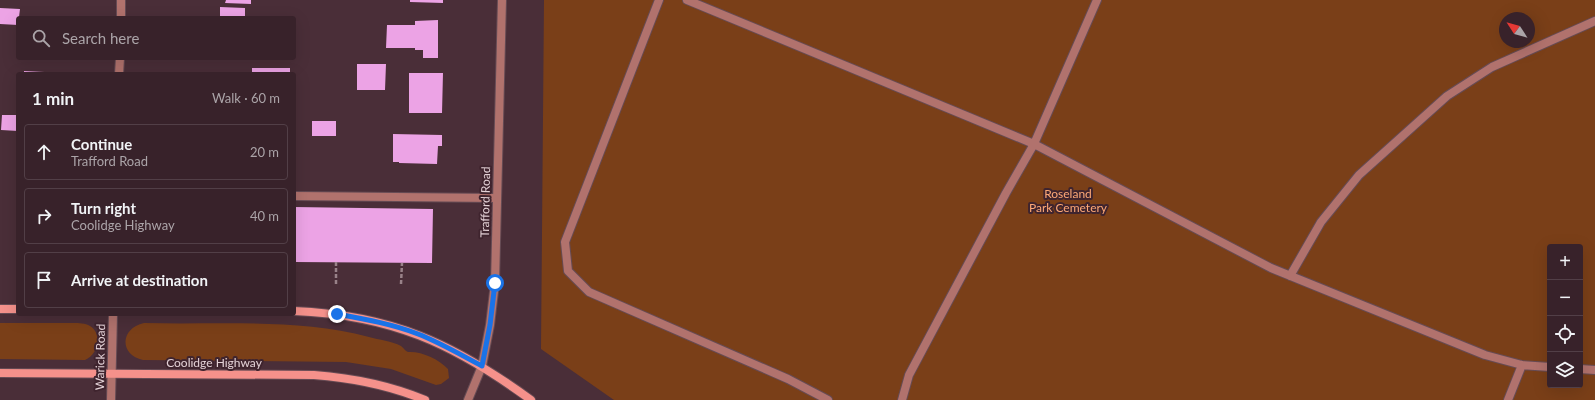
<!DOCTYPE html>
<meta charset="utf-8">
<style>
:root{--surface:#38222a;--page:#432f36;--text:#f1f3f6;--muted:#aba4a8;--line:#523f47}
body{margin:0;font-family:Lato,sans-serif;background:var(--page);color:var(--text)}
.controls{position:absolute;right:12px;bottom:12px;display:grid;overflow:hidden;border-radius:4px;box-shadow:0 4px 16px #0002}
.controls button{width:36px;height:36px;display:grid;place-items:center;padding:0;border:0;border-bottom:1px solid var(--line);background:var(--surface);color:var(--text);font:20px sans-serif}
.compass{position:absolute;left:1499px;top:12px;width:36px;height:36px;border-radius:50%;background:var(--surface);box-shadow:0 4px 16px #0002;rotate:306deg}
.stop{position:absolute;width:12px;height:12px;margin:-9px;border:3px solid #1a73e8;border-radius:50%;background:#fff}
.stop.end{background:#1a73e8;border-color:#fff;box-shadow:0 1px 4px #0008}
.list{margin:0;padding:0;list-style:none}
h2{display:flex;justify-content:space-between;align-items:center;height:52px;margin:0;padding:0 16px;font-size:17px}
h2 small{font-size:13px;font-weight:400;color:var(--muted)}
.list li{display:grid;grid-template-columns:26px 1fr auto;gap:12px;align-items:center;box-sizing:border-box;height:56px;margin:0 8px 8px;padding:0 8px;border:1px solid var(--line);border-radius:4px}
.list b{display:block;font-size:15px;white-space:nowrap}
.list p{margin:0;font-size:13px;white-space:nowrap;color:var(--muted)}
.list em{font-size:13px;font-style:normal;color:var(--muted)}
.icon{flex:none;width:22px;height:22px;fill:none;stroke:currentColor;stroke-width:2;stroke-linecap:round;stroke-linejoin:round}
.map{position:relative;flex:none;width:1595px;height:400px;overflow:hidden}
.search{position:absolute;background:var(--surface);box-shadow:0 4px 16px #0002;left:16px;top:16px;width:280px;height:44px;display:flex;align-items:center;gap:10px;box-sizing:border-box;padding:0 14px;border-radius:4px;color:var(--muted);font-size:15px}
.panel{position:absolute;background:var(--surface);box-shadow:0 4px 16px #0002;left:16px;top:72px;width:280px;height:244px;border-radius:4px}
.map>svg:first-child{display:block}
</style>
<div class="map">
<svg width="1595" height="400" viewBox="0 0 1595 400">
<rect width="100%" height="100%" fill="#4a2e38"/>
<path fill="#7a3f18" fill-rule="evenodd" d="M544 0H1595V400H614L541 349ZM1505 18H1529V42H1505ZM1550 247H1580V385H1550Z
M0 323H74C79 323 85 323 90 326 103 334 98 355 85 360L0 359Z
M144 323C219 325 296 318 369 337 379 340 392 341 401 346 404 348 405 351 408 352 421 351 439 359 448 369L449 378 441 384 436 385 391 369 346 362 143 360C119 355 120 328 144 323Z"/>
<path fill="#eca3e5" d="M226 0H251V4L225 3Z
M410 0H443V3L410 2Z
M220 7 245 8V18H220Z
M0 8 20 9 18 25 0 24Z
M438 20V58H423V50H415V48H386L387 25H415V21Z
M357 64H386L385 90H357Z
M252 68H290V74H252Z
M24 71 65 73V74H24Z
M409 73H443L442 113H409Z
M2 115H18V131L1 130Z
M312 121H336V136H312Z
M393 134 442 135V146H438L437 164 399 163V162H393Z
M294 207 433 209 432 263 294 262Z"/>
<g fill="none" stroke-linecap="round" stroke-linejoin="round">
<defs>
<path id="lane" d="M659 0 565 242 568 271 589 292 788 379 828 400
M687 0 1034 144 1271 268 1485 355 1522 365 1550 367
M294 196 497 198
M1290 276 1321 222 1359 175 1447 96 1492 67 1595 21
M1580 369 1595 370
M902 400 909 375 1006 193 1034 144 1097 0
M1508 400 1522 365"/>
<path id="street" d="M121 18V0
M119 74 120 58
M111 400 113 314
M468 400 482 366 490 325 495 283 502 0"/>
<path id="secondary" d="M0 309H18
M294 311C391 315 453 343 531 400
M0 373 314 375C353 378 389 385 425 400"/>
</defs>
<use href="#lane" stroke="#664b54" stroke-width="10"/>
<use href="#street" stroke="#664b54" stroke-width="10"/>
<use href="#secondary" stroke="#664b54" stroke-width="10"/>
<path stroke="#998289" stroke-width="2.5" stroke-dasharray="4 2" stroke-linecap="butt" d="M336 284V262
M401 284 402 263"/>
<use href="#lane" stroke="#b1726d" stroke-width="8"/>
<use href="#street" stroke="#b1726d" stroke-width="8"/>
<use href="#secondary" stroke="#f5918b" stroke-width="8"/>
</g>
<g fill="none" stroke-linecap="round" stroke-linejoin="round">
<path stroke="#1a73e8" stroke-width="5" d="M337 314C364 319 392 324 418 334 441 343 461 355 482 366L490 325 495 283"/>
</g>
<g text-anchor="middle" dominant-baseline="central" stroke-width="4" stroke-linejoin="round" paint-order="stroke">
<g font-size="12" fill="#fda876" stroke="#3f242e">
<text x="1068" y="193">Roseland<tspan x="1068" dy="14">Park Cemetery</tspan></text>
</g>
<g font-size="12" fill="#e3d1d6" stroke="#3f242e">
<text transform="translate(485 202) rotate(-89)">Trafford Road</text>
<text transform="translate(100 357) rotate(-89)">Warick Road</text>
<text x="214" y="362">Coolidge Highway</text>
</g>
</g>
</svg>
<div class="controls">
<button>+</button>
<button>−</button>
<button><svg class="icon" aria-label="locate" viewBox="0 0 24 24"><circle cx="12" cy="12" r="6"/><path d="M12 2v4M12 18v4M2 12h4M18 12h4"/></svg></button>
<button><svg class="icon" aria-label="layers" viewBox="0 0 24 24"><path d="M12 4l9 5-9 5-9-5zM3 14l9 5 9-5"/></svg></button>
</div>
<svg class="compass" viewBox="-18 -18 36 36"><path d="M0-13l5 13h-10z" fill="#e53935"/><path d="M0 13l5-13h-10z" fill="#aba4a8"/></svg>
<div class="stop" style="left:495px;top:283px"></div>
<div class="stop end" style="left:337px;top:314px"></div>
<div class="search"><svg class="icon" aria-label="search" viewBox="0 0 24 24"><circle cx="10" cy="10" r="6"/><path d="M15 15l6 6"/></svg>Search here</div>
<section class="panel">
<h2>1 min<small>Walk · 60 m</small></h2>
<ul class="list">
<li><svg class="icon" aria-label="ahead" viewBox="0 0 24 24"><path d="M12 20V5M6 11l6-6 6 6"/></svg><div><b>Continue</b><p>Trafford Road</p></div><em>20 m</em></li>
<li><svg class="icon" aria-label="right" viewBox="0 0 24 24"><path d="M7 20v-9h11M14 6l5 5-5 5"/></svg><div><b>Turn right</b><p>Coolidge Highway</p></div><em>40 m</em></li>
<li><svg class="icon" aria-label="arrive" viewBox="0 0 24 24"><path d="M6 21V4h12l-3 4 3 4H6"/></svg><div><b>Arrive at destination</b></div></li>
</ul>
</section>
</div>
